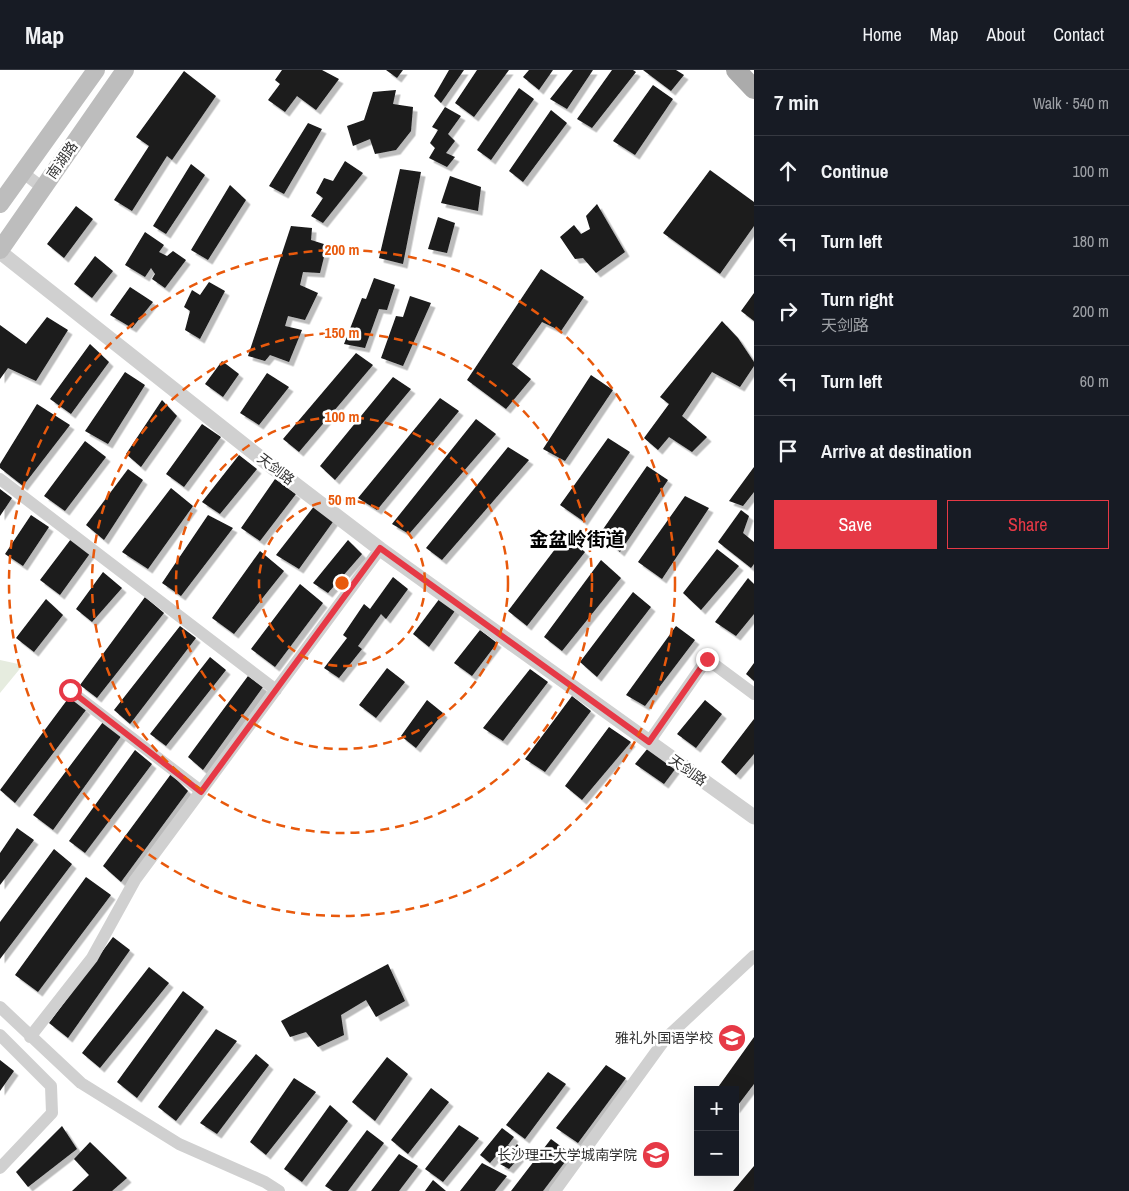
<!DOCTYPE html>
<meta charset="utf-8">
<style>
:root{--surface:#171b24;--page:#242831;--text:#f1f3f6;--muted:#9ea1a6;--line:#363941;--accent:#e63946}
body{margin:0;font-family:"Archivo Narrow","Noto Sans SC",sans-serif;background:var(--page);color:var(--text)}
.controls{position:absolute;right:15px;bottom:15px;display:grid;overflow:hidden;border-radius:0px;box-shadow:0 5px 20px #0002}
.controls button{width:45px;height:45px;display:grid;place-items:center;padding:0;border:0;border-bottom:1px solid var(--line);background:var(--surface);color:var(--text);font:25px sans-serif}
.stop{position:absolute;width:15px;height:15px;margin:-11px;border:4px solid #e63946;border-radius:50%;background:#fff}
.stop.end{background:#e63946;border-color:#fff;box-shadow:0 1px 5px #0008}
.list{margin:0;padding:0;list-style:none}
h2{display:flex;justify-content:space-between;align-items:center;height:65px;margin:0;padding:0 20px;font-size:21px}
h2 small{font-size:16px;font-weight:400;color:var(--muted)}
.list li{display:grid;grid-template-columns:32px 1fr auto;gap:15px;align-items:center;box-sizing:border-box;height:70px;padding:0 20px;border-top:1px solid var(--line)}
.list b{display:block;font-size:19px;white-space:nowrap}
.list p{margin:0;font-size:16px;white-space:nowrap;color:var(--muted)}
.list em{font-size:16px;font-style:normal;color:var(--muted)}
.actions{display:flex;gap:10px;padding:15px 20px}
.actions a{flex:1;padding:11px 0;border:1px solid var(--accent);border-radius:0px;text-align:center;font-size:18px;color:var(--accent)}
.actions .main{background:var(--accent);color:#fff}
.icon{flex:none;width:28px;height:28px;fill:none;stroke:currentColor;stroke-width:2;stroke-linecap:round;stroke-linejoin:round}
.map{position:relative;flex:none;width:754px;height:1121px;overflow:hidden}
header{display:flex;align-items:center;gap:30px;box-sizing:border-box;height:70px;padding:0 25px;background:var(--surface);border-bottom:1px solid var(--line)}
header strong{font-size:24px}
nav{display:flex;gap:28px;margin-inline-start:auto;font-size:18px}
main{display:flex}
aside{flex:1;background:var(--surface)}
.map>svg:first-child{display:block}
</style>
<header>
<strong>Map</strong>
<nav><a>Home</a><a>Map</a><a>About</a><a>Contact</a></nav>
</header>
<main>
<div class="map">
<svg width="754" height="1121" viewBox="0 0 754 1121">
<defs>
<filter id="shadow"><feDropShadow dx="4.5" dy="4.5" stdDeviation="0" flood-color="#0004"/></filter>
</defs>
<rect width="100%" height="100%" fill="#fff"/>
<path fill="#e6ecdf" d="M0 590 23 595 0 623Z"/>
<path fill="#1a1a1a" filter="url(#shadow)" d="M282 0H322L339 9 316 40 297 26 285 42 268 30 280 14 275 10Z
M386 0H403L397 8Z
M449 0H464L441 33 434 26Z
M477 0H509L474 47 455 33Z
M529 0H553L539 20 523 7Z
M573 0H593L567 39 550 29Z
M612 0H633L636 2 592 58 577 49Z
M643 0H676L684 5 671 21Z
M184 1 216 26 172 90 167 86 132 141 114 130 149 76 136 67Z
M653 15 673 29 635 85 613 71Z
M519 18 534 29 491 90 477 80Z
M396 20 393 34 413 37 411 61 396 80 375 84 370 69 353 76 347 56 364 50 373 22Z
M445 37 461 46 448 64 455 71 446 83 455 87 447 97 429 88 435 78 430 73 438 60 432 57Z
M551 40 567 53 523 112 509 101Z
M308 53 322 59 284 124 269 116Z
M345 91 363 103 323 153 311 146 323 128 316 123 324 108 333 111Z
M191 94 205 105 166 164 153 156Z
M400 99 421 102 403 194 379 188Z
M710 100 754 132V156L720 204 663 163Z
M450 106 481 117 478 141 441 133Z
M230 115 246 130 208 190 191 180Z
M597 134 625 182 596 203 583 188 575 189 560 167 574 155 581 164 590 159 586 146Z
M76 136 93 149 64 188 47 174Z
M438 147 455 153 447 183 428 179Z
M291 156 312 158 311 170 327 175 320 203 303 202 300 215 318 223 305 250 288 246 285 256 302 260 289 292 270 285 265 291 248 286Z
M145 162 164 175 159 182 167 186 173 181 186 190 165 218 152 209 155 204 151 198 145 207 125 195Z
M95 186 113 201 92 228 74 214Z
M541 199 584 227 561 261 542 252 512 294 531 309 506 339 467 310Z
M374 208 395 215 387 240 379 239 365 278 344 274 362 228 366 229Z
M209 212 225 221 200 269 185 260 190 241 184 237 192 220 200 225Z
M130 217 153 232 132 258 110 245Z
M754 223V251L741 241Z
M410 226 431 233 403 296 381 288 396 246 403 247Z
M47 247 68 260 36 311 8 298 0 309V255L26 274Z
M722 251 738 268 754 292V296L740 317 712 302 682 346 707 367 692 382 669 367 658 380 644 368 669 334 660 327Z
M90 274 109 292 71 344 50 329Z
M356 283 373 295 299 382 283 369Z
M222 291 239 304 223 327 205 314Z
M125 302 145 315 108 374 85 361Z
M267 303 289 317 259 355 240 343Z
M591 305 613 320 565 391 543 379Z
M393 307 411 319 335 410 320 396Z
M440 328 459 341 377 440 358 428Z
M162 330 177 346 141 397 126 384Z
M37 334 70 355 23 416 0 398V394Z
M476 349 496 364 409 464 392 454Z
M202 354 221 367 184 417 166 404Z
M608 368 630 382 583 451 560 435Z
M85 371 106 387 65 441 44 426Z
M508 377 529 390 442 490 426 478Z
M239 385 257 399 220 444 202 432Z
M647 396 668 410 620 482 599 465Z
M754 397V422L743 436 729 431Z
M128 399 143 410 104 470 86 455Z
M275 409 296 424 260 471 241 458Z
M171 418 193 436 148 499 122 482Z
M0 419 12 428 0 446Z
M685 426 709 438 662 509 638 492Z
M315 435 335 449 299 499 276 485Z
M741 440 749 446 743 463 754 472V494L751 498 718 472Z
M31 445 49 457 23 496 5 484Z
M208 445 233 458 181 526 162 513Z
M565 466 585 482 527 556 508 541Z
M71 469 91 482 60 525 40 510Z
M348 470 362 484 328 523 313 513Z
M717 479 739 496 701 540 683 523Z
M260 481 284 501 234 564 212 548Z
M601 490 621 508 562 581 544 567Z
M103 502 122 518 92 552 76 539Z
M393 507 408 519 386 549 381 544 358 576 362 579 339 608 324 598 347 568 343 565 364 534 370 539Z
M748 508 754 514V544L736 566 715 552Z
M300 514 323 533 275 597 251 579Z
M633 522 651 537 597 607 580 592Z
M145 527 164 543 97 628 80 615Z
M440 528 457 538 429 577 413 564Z
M46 529 63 545 34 582 16 568Z
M180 556 196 568 130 654 114 640Z
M676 556 695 570 645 636 626 625Z
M480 560 497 573 472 606 454 593Z
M210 587 226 600 166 676 150 664Z
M754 593V611L746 604Z
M387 598 405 612 376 648 359 635Z
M530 599 548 612 503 671 483 658Z
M248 606 263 617 203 700 188 687Z
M70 626 86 640 15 733 0 720Z
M572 626 591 641 545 702 525 689Z
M427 630 443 643 416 678 401 666Z
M705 630 722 644 696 678 677 664Z
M754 649V684L736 705 721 692Z
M103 652 122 665 53 760 33 745Z
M609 657 631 672 582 730 565 716Z
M648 678 676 698 664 714 635 694Z
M135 680 152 694 85 783 69 771Z
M171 704 188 721 121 812 103 796Z
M17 758 34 770 0 815V783Z
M54 779 72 794 0 889V852Z
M86 807 111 825 38 922 15 905Z
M113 867 130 880 68 968 49 953Z
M388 894 405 931 376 947 366 930 341 945 344 965 318 977 306 962 290 967 281 951Z
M149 897 169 913 100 998 82 983Z
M183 921 204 937 137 1028 117 1012Z
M216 959 237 971 176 1051 158 1037Z
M754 967V1014L735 1039V1020H716Z
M256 984 269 995 217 1064 200 1053Z
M387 987 408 1004 375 1051 352 1032Z
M0 990 14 1001 0 1021Z
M606 995 626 1008 578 1073 556 1058Z
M548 1002 566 1014 525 1069 506 1055Z
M294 1008 316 1022 266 1085 250 1072Z
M431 1018 449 1032 408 1084 391 1070Z
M330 1035 348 1051 302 1112 284 1099Z
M459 1055 479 1068 443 1112 425 1099Z
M62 1056 77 1079 28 1117 16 1102Z
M502 1058 514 1067 508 1075 513 1079 517 1074 524 1082 509 1099 500 1094 502 1091 496 1086 490 1093 480 1085Z
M367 1060 384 1073 348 1121H333L325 1116Z
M551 1069 571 1084 543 1121H511Z
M90 1072 127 1108 112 1121H72L89 1105 74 1089Z
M399 1084 418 1096 399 1121H371Z
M482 1093 507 1106 495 1121H460Z
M754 1096V1121H733Z
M433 1110 446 1121H425Z"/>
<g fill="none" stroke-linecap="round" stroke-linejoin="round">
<path stroke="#d0d0d0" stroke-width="12" d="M22 102 43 118
M0 409 276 620
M69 620 201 721
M649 672 707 589 754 624
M0 937 81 1013 179 1074 265 1112 279 1121
M0 965 51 1016 52 1043 0 1098
M30 967 92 888 135 810 380 479
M555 1121 666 968 754 886"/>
<path stroke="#d0d0d0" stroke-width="15" d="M0 182 258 386 380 479 754 747"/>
<path stroke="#bdbdbd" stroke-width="18" d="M0 134 96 0
M0 180 125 0"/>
<path stroke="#ababab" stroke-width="20" d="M736 0 754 19"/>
</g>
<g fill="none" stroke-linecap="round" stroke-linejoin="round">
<path stroke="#e63946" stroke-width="6" d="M70 620 201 722 380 478 649 672 707 589"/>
</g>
<g fill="none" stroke="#e8590c" stroke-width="2.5" stroke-dasharray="9 6">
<circle cx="342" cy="513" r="83"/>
<circle cx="342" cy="513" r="166"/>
<circle cx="342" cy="513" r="250"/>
<circle cx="342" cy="513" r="333"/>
</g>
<defs>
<symbol id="school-disc" viewBox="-11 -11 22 22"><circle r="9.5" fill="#e63946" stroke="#fff"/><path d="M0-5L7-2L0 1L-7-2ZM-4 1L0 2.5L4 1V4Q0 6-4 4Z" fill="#fff"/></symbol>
<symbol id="university-disc" viewBox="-11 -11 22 22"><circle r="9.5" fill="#e63946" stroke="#fff"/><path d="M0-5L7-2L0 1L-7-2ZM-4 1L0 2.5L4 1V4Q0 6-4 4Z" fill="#fff"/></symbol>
</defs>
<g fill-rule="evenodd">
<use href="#school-disc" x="716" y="952" width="32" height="32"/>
<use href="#university-disc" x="640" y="1069" width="32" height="32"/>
</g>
<g text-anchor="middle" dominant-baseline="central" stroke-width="5" stroke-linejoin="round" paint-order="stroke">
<g font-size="14" fill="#333" stroke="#fff">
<text transform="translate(62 90) rotate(-55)">南湖路</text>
<text transform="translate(276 399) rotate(37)">天剑路</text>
<text transform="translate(688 700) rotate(36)">天剑路</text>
</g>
<g font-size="14" fill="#333" stroke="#fff" text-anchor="end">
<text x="713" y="968">雅礼外国语学校</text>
<text x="637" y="1085">长沙理工大学城南学院</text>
</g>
<g font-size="19" font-weight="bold" fill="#000" stroke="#fff">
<text x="577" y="469">金盆岭街道</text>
</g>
</g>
<circle cx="342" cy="513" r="8" fill="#e8590c" stroke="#fff" stroke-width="2.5"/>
<g font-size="15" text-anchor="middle" font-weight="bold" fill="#e8590c" stroke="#fff" stroke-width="5" stroke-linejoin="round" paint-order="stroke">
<text x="342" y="185">200 m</text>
<text x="342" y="268">150 m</text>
<text x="342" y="352">100 m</text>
<text x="342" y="435">50 m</text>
</g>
</svg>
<div class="controls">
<button>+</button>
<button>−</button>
</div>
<div class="stop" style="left:70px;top:620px"></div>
<div class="stop end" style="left:707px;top:589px"></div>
</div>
<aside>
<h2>7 min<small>Walk · 540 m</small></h2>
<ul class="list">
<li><svg class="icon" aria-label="ahead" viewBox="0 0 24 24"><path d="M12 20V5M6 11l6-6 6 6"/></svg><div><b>Continue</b></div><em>100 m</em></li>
<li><svg class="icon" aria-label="left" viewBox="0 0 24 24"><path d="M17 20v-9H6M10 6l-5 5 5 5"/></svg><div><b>Turn left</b></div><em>180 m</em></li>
<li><svg class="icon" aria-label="right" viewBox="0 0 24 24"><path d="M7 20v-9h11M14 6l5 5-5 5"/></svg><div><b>Turn right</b><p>天剑路</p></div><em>200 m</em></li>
<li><svg class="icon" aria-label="left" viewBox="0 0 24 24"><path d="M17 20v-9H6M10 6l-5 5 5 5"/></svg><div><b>Turn left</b></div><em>60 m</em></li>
<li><svg class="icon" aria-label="arrive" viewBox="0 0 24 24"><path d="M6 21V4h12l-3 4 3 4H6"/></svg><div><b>Arrive at destination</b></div></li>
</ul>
<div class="actions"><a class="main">Save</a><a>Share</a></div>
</aside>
</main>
